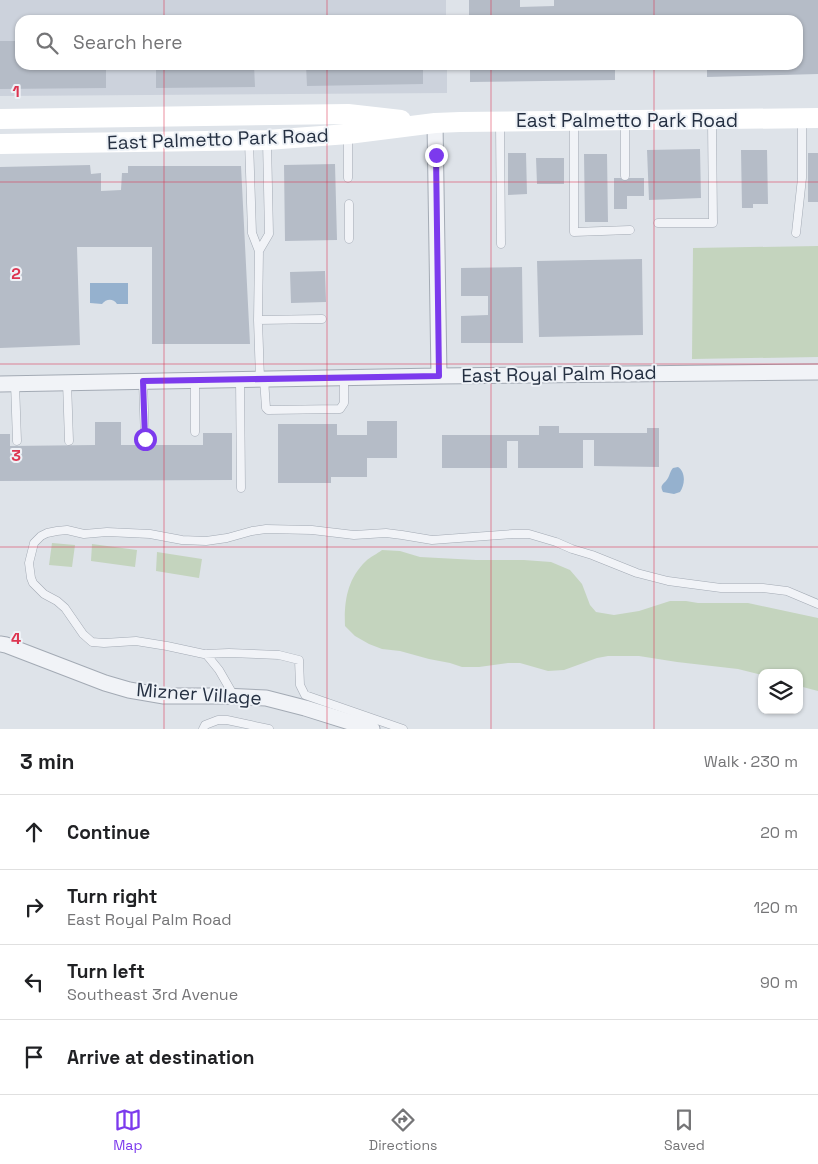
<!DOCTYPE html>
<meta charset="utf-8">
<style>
:root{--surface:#fff;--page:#f2f2f2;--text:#202124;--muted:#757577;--line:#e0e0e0;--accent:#7c3aed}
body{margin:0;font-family:"Space Grotesk",sans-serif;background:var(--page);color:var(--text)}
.controls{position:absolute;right:15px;bottom:15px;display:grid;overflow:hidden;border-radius:10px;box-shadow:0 1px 4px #0004}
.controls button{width:45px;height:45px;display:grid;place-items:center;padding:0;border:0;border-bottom:1px solid var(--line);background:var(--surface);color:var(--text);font:25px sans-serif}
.stop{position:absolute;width:15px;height:15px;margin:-11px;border:4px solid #7c3aed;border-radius:50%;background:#fff}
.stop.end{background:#7c3aed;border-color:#fff;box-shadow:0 1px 5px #0008}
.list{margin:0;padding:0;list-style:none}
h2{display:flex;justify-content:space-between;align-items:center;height:65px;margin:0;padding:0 20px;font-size:21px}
h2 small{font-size:16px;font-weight:400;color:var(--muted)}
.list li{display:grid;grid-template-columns:32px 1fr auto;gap:15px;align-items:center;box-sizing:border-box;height:75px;padding:0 20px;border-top:1px solid var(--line)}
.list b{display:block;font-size:19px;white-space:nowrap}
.list p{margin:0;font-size:16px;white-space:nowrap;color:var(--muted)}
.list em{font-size:16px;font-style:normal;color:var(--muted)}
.icon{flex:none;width:28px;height:28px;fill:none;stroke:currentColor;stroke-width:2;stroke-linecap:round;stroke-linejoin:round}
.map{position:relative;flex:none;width:818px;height:729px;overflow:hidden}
.search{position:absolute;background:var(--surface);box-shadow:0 1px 4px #0004;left:15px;right:15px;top:15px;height:55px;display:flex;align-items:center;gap:12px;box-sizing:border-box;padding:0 18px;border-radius:15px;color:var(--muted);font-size:19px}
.sheet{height:365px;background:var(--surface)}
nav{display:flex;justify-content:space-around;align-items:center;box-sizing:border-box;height:70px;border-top:1px solid var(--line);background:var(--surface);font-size:14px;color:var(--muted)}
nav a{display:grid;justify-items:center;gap:2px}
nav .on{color:var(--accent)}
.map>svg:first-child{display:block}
</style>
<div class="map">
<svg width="818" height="729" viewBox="0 0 818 729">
<rect width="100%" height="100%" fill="#dee3e9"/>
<path fill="#ccd2dc" d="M0 0H446V20H20V65H447V93L0 96Z"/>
<path fill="#c4d4be" d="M818 246V357L692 359 693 248Z
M52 543 75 545 72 567 49 565Z
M92 544 137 550 135 567 91 561Z
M382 550 400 551 420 557 476 560H524L551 562 570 570 582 584 590 605 596 612 614 615 639 611 670 601H686L698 603H748L818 618V691L799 686V673H762V675L738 669 677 662 639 656H608L597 658 564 670 548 671 520 663H508L479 667H462L450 663 429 659 400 651 382 649 369 644 355 636 345 626C344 602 347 579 366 561 370 557 377 554 382 550Z
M157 552 202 559 199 578 156 571Z"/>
<path fill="#95b1ce" d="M90 283H128V304H117C113 298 106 299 102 304L90 303Z
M678 467C686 472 685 485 680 492L674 494 663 492C659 484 664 485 668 478 670 475 670 471 673 468Z"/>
<path fill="#b5bcc7" d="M469 0H520V7L554 6V0H818V74L707 77V69H674V65H798V20H469Z
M0 41H20V65H106V88L0 89Z
M156 65H254L255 87 156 88Z
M306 65H423V84L307 86Z
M470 65H615V80L470 82Z
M700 149 701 198 649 200 647 150Z
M741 150H767L768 204H753V208H742Z
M508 153H526L527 194 508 195Z
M808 153H818V202H808Z
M584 154H607L608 222H585Z
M536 158H564V184H537Z
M335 164 337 240 285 241 284 165Z
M90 165 91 174 101 173V191L121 190 122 173H128V166H241L250 344H152V247H77L80 345 0 348V167Z
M614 178H644V196H627V209H614Z
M642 259 643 335 539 337 537 261Z
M522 267 523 343H461V316L488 315V296H461V268Z
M325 271 326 302 291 303 290 272Z
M367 421H397V458H367V477H331V483H278V424H337V435H367Z
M95 422H121V445H203V433H232V480L0 481V434H10V446L95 445Z
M539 426H559V433H647V428H659V467L594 466V440H583V468H518V441H507V468H442V435H539Z"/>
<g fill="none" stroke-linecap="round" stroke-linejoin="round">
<defs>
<path id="lane" d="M625 120V176
M574 121V232L630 230
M500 123 501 244
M348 135V178
M249 141 252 233 259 251 258 320 260 379
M658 223H713L712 121
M796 233 802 178V119
M349 239V204
M259 251 269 234 267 141
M258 320 322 319
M240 379 241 488
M264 379 266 408 268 410 340 409 344 403V377
M195 380V432
M143 381 145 439
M67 382 69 441
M15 383 17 441
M206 654 219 670 234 696
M203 729 205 725 218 720H227L269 729
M403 729 305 695 300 685 299 660 279 655 229 653 204 654 167 646 136 641 104 643 92 642 83 634 65 608 57 601 44 594 33 583 31 578 29 563 34 543 41 536 47 533 57 531 67 530 84 534 107 532 150 534 182 540 206 541 227 538 252 531 266 529 312 530 354 535 386 533 402 535 432 540 513 534H529L556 542 572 549 592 555 637 573 668 581 721 588H763L787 591 818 604"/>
<path id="street" d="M435 123 439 376
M0 384 439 376 818 372
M0 644 6 645 105 683 129 690 164 696H223L266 698 305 708 372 729"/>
</defs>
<use href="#lane" stroke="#a3aab4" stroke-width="9"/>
<use href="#street" stroke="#a3aab4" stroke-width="17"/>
<use href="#lane" stroke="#f1f3f7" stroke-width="8"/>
<use href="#street" stroke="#f1f3f7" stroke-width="15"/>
<path stroke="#fff" stroke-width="20" d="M0 119 348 114 401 120
M0 144 267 140 348 134 435 123 460 122 818 118"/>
</g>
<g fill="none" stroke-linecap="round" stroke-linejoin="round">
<path stroke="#7c3aed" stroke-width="6" d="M145 439 143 381 439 376 436 155"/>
</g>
<path fill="none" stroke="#dd3551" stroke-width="1" stroke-opacity="0.55" d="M164 0V20M327 0V20M491 0V20M654 0V20M164 65V729M327 65V729M491 65V729M654 65V729M0 182H818M0 364H818M0 547H818"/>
<g text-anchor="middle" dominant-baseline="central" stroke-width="4" stroke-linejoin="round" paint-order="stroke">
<g font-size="19" fill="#253042" stroke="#eef2f7">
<text x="627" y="120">East Palmetto Park Road</text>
<text transform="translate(218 139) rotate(-2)">East Palmetto Park Road</text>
<text transform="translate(559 374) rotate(-1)">East Royal Palm Road</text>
<text transform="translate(199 694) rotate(4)">Mizner Village</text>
</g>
</g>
<g font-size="16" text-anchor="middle" font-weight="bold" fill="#dd3551" stroke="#eef2f7" stroke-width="4" stroke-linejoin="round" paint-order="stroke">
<text x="16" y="97">1</text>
<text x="16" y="279">2</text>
<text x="16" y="461">3</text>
<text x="16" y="644">4</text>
</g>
</svg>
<div class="controls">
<button><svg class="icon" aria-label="layers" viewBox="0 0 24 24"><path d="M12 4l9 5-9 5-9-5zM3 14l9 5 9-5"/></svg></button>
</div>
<div class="stop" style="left:145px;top:439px"></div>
<div class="stop end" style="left:436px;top:155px"></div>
<div class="search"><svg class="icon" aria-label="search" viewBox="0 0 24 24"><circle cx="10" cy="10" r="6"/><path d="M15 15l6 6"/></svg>Search here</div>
</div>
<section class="sheet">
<h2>3 min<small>Walk · 230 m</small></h2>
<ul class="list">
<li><svg class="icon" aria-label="ahead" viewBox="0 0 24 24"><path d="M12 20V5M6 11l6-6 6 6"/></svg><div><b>Continue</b></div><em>20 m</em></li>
<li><svg class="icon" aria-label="right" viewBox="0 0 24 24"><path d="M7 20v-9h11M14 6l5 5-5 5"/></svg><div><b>Turn right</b><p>East Royal Palm Road</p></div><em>120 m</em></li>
<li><svg class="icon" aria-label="left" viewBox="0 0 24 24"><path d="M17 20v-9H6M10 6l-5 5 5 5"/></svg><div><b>Turn left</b><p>Southeast 3rd Avenue</p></div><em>90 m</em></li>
<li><svg class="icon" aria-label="arrive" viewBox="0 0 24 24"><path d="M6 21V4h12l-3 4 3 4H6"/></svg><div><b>Arrive at destination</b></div></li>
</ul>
</section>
<nav>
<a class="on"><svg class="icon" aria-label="map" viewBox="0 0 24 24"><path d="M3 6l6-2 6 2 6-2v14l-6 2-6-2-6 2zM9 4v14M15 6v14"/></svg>Map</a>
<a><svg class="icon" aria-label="directions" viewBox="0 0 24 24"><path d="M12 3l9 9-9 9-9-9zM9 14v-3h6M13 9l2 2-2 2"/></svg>Directions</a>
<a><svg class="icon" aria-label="saved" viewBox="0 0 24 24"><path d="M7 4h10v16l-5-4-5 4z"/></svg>Saved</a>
</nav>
